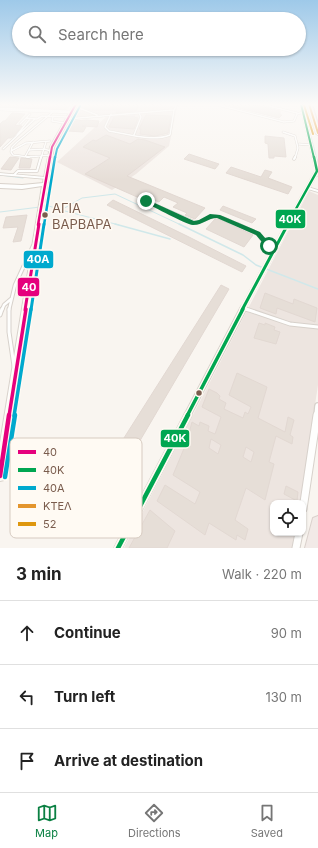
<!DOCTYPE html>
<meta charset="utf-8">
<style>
:root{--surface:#fff;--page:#f2f2f2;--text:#222;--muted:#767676;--line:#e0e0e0;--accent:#0b8043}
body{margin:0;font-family:Inter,sans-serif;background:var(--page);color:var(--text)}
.controls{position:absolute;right:12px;bottom:12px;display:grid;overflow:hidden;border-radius:8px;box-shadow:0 1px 3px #0004}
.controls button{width:36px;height:36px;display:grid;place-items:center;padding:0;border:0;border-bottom:1px solid var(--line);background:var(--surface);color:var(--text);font:20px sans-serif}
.stop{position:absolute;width:12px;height:12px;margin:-9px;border:3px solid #0b8043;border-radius:50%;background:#fff}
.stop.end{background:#0b8043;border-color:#fff;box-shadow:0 1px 4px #0008}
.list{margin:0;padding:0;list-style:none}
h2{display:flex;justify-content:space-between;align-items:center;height:52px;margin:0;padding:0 16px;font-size:17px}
h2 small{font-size:13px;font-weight:400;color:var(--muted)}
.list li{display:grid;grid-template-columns:26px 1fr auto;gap:12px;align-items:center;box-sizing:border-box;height:64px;padding:0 16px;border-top:1px solid var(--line)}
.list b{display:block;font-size:15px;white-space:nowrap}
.list em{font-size:13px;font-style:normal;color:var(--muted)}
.icon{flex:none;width:22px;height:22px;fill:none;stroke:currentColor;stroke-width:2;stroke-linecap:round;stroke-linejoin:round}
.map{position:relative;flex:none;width:318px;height:548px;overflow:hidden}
.search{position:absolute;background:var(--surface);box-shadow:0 1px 3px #0004;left:12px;right:12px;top:12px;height:44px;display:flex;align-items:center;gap:10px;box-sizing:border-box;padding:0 14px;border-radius:22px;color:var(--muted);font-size:15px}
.sheet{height:244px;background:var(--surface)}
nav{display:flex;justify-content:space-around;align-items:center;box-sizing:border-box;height:56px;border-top:1px solid var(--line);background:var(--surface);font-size:11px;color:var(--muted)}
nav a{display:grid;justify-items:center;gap:2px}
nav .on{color:var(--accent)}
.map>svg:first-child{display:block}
</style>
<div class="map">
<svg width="318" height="548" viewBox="0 0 318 548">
<rect width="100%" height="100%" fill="#f9f5f0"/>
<path fill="#ede5e0" d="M2 104H72L67 110 0 109V105Z
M77 104H180L177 107 169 146 136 174 112 190 57 162 106 117 104 116 73 120 75 112 74 109Z
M309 191 318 195V385L300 503H273V533H295L292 548H124Z"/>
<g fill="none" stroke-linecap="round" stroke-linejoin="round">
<path stroke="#d0e8ea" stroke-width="1" d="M303 107 318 163
M0 175 23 178
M44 207 49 206 61 210 82 198 115 194 181 225
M61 210 119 225
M0 212 40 207"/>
<path stroke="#d0e8ea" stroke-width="1.5" d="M115 224 170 239
M179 224 243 255 256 265 318 289"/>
</g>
<path fill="#e6ded7" stroke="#e2d8d2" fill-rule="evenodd" d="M87 104H139L136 111 116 113 117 110H91L85 108Z
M223 104H252L280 111V115H282L279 118Z
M12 113 25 114 15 125 22 126 14 136 11 138H8L0 147V124L3 121H5Z
M146 115 171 116 168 133 155 136 140 134 141 129H139Z
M135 116 134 117 138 118 134 129 109 127 114 117Z
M86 120 99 121 97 127 82 126 86 127 83 132 68 131 74 121Z
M106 135 130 144 138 139 145 140 165 147 127 176 205 208 195 219 185 215 187 213 173 207 178 203 164 197 159 202 147 197 144 200 85 174 110 158 83 147 93 140 96 141Z
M265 136 284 138 286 157 274 156V158H269L268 144 265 143Z
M189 154 219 164 215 169 184 159Z
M10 157 19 158 11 170 1 169Z
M21 158 32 159 30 168H19Z
M231 167 261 177 265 170 272 172 268 178 292 187 288 194 226 173Z
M113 200 189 237 246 266 242 272 107 205Z
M223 206 256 219 252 223 220 210Z
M27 215 21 241 13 242 18 227 3 228 6 217Z
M215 219H219L253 235 244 247 206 229Z
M221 285 229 289 84 536 70 523Z
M265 293 293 304 294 299 317 308 315 322 277 308 276 314 260 308Z
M259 323 265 325V323L275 327 274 330 280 332 276 344 254 338Z
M237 373 267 387 258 418 285 432 288 417 294 420 290 435 293 437 292 444 276 436 269 462 274 464 265 500 246 488 235 520 248 529 245 540 237 535 236 540 209 523 205 535 157 501 165 485 195 504 200 492 173 475 190 434 189 433 192 422 199 426 200 422 209 426 208 431 215 434 221 417 202 407 209 389 217 393 220 396 219 399 226 403 224 409 243 418 245 412 248 414 251 407 229 395ZM211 439 221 445 218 454 209 448ZM246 447 254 452 251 462 243 457Z
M286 486 298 492 297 501 284 494Z
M150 510 175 531 167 548H129Z"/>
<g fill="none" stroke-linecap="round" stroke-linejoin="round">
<defs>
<path id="lane-far3" d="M81 104 79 108 97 115
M166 104 175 106
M214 104 284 122 294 121 297 114 303 112
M261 104 297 113
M111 114 105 127 109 131C128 134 152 142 170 135L174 110 177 104
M53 117 52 121 64 123
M26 118 37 119 42 116 68 117
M67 119 173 110
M20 124 30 114
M283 132 295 136 298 148 295 158
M17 135 30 119
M134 135 141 117 139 113
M299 144 311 145
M3 149 35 119
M29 150 44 149 51 151
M11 151 26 143 50 141
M50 155 28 157 13 155 11 152 12 147 17 142 54 111
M25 157 33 142
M41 158 46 142"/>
<path id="lane-far2" d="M27 157H29
M294 159 295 157
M0 174 46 178
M14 175 18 171H37L41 157
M308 188 318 191
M146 201 197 223C217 212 219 216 239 225"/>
<path id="lane-far1" d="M237 224 258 234 266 245 274 249
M243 308 248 310
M2 310 4 305 11 299
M9 310 15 285 33 246"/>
<path id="lane" d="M9 309V332L14 366
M246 309 290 324 318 327
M0 315 2 309"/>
<path id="street-far4" d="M301 104 314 158
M0 109 71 112"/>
<path id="street-far3" d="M314 157 318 174
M287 225 317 171"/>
<path id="street-far2" d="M242 310 288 224"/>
<path id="street-far1" d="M187 416 243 309
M317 416 318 406"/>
<path id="street" d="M303 509 317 415
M118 548 188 415
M296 548 299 533"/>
<path id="secondary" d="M74 104H78L54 147 47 189 5 476 4 480 0 481V443L42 186 22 189 0 188V184L22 185 43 183 50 147Z"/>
<path id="highway" d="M306 104H312L318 124V135L315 133Z
M318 516V548H305L313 518Z"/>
</defs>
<use href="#lane-far3" stroke="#d7d1cb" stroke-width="2.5"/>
<use href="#lane-far2" stroke="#d7d1cb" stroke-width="3.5"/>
<use href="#lane-far1" stroke="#d7d1cb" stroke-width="4.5"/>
<use href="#lane" stroke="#d7d1cb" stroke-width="5"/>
<use href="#street-far4" stroke="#d7d1cb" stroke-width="4"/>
<use href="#street-far3" stroke="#d7d1cb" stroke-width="5"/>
<use href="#street-far2" stroke="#d7d1cb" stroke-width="6"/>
<use href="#street-far1" stroke="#d7d1cb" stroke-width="8"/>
<use href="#street" stroke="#d7d1cb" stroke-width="9"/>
<use href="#secondary" stroke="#d9d2cb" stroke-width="2"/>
<use href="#highway" stroke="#dad1cc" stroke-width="2"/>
<use href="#lane-far3" stroke="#fefefd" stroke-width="1.5"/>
<use href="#lane-far2" stroke="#fefefd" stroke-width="2"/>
<use href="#lane-far1" stroke="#fefefd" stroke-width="2.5"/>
<use href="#lane" stroke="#fefefd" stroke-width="3"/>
<use href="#street-far4" stroke="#fefefd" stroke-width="3"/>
<use href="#street-far3" stroke="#fefefd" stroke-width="3.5"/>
<use href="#street-far2" stroke="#fefefd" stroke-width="4.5"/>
<use href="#street-far1" stroke="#fefefd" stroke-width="5.5"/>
<use href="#street" stroke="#fefefd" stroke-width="7"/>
<use href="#secondary" fill="#fefefd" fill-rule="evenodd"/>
<use href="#highway" fill="#f2eae7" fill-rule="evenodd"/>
<defs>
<path id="bus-1-far4" d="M50 158 52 147 76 104"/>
<path id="bus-1-far3" d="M38 225 50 157"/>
<path id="bus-1-far2" d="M25 310 39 224"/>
<path id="bus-1-far1" d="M9 416 26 309"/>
<path id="bus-1" d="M0 476 9 415"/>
<path id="bus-2-far4" d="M301 104 314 158"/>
<path id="bus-2-far3" d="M287 225 317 171 314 157"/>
<path id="bus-2-far2" d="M242 310 288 224"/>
<path id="bus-2-far1" d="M187 416 243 309"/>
<path id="bus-2" d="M118 548 188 415"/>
<path id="bus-3-far4" d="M55 158 57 149 80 106"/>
<path id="bus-3-far3" d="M44 225 55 157"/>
<path id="bus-3-far2" d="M31 310 44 224"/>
<path id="bus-3-far1" d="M14 416 31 309"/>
<path id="bus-3" d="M5 477 15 415"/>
<path id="bus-4" d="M309 104 318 133"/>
<path id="bus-5" d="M304 105 313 134"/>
</defs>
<use href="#bus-1-far4" stroke="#fffaf3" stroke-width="4"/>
<use href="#bus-1-far3" stroke="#fffaf3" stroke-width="5"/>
<use href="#bus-1-far2" stroke="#fffaf3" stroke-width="6"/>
<use href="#bus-1-far1" stroke="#fffaf3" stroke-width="6"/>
<use href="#bus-1" stroke="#fffaf3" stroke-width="8"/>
<use href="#bus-2-far4" stroke="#fffaf3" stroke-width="4"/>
<use href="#bus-2-far3" stroke="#fffaf3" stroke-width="5"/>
<use href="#bus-2-far2" stroke="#fffaf3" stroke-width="6"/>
<use href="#bus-2-far1" stroke="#fffaf3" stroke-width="6"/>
<use href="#bus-2" stroke="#fffaf3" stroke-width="8"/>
<use href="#bus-3-far4" stroke="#fffaf3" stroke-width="4"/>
<use href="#bus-3-far3" stroke="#fffaf3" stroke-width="5"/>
<use href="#bus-3-far2" stroke="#fffaf3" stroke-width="6"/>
<use href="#bus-3-far1" stroke="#fffaf3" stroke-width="6"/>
<use href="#bus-3" stroke="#fffaf3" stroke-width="8"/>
<use href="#bus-4" stroke="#fffaf3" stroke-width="4"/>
<use href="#bus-5" stroke="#fffaf3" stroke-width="4"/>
<use href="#bus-1-far4" stroke="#e5007d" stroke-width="2"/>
<use href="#bus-1-far3" stroke="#e5007d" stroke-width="2.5"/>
<use href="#bus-1-far2" stroke="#e5007d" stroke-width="3"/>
<use href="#bus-1-far1" stroke="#e5007d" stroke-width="3.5"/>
<use href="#bus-1" stroke="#e5007d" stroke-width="4.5"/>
<use href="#bus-2-far4" stroke="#00a651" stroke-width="2"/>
<use href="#bus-2-far3" stroke="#00a651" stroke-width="2.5"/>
<use href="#bus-2-far2" stroke="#00a651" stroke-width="3"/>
<use href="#bus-2-far1" stroke="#00a651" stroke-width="3.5"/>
<use href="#bus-2" stroke="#00a651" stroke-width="4.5"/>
<use href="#bus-3-far4" stroke="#00a9ce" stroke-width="2"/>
<use href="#bus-3-far3" stroke="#00a9ce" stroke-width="2.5"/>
<use href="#bus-3-far2" stroke="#00a9ce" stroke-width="3"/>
<use href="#bus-3-far1" stroke="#00a9ce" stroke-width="3.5"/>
<use href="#bus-3" stroke="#00a9ce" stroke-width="4.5"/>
<use href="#bus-4" stroke="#e3952d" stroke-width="2"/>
<use href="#bus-5" stroke="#de970f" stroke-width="2"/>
</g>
<linearGradient id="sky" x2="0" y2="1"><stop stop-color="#9ec9e9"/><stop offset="0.58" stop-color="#fcfaf8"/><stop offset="1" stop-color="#fcfaf8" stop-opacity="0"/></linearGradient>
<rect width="318" height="180" fill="url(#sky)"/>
<path fill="#0b8043" d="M144 200H148L194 221 199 220 210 214 220 215 260 232 272 246 271 248H267L256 235 217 218C208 218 203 225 193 225 185 224 154 207 144 202Z"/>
<g fill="#7a5c4d" stroke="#fffaf3" stroke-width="1.5">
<circle cx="45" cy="215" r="3.5"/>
<circle cx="199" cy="393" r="3.5"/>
</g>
<g text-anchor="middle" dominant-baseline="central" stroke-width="3" stroke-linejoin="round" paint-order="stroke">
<g font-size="13" fill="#7a5c4d" stroke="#fffaf3" text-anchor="start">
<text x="52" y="208">ΑΓΙΑ<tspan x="52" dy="16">ΒΑΡΒΑΡΑ</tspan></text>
</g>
</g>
<rect x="10" y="438" width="132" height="100" rx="6" fill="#fffaf3" stroke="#d7cbc1" stroke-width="1"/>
<rect x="18" y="450" width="18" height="4" fill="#e5007d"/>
<rect x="18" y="468" width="18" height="4" fill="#00a651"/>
<rect x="18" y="486" width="18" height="4" fill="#00a9ce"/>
<rect x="18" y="504" width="18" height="4" fill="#e3952d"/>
<rect x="18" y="522" width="18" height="4" fill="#de970f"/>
<g font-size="11" fill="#7a5c4d">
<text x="43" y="456">40</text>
<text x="43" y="474">40Κ</text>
<text x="43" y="492">40Α</text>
<text x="43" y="510">ΚΤΕΛ</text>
<text x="43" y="528">52</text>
</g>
<g stroke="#fffaf3" stroke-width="1.5">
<rect x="275" y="209" width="31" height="20" rx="4" fill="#00a651"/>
<rect x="23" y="250" width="31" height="19" rx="4" fill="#00a9ce"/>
<rect x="17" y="277" width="23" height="20" rx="4" fill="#e5007d"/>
<rect x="160" y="429" width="30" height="19" rx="4" fill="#00a651"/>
</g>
<g font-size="11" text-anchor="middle" font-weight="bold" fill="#fff">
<text x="290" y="223">40Κ</text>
<text x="38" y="263">40Α</text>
<text x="29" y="291">40</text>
<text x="175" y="442">40Κ</text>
</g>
</svg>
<div class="controls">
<button><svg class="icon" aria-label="locate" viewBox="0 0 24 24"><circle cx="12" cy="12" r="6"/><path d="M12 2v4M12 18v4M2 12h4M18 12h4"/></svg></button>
</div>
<div class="stop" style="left:269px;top:246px"></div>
<div class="stop end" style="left:146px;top:201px"></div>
<div class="search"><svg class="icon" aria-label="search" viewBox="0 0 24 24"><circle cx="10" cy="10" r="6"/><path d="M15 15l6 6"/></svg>Search here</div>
</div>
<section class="sheet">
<h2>3 min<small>Walk · 220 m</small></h2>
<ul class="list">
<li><svg class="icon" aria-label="ahead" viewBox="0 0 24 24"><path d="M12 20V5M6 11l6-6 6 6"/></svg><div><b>Continue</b></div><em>90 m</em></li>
<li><svg class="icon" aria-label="left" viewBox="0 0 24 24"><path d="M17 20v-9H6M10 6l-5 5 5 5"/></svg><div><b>Turn left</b></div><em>130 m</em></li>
<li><svg class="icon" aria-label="arrive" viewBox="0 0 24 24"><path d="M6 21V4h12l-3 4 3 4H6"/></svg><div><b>Arrive at destination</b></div></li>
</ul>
</section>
<nav>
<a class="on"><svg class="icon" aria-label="map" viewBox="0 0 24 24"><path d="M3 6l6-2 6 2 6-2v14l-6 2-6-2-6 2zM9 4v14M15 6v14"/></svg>Map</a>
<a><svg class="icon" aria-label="directions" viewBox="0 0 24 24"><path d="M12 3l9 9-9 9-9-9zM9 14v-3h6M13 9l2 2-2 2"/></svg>Directions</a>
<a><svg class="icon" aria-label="saved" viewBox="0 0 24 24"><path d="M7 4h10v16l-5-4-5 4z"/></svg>Saved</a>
</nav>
